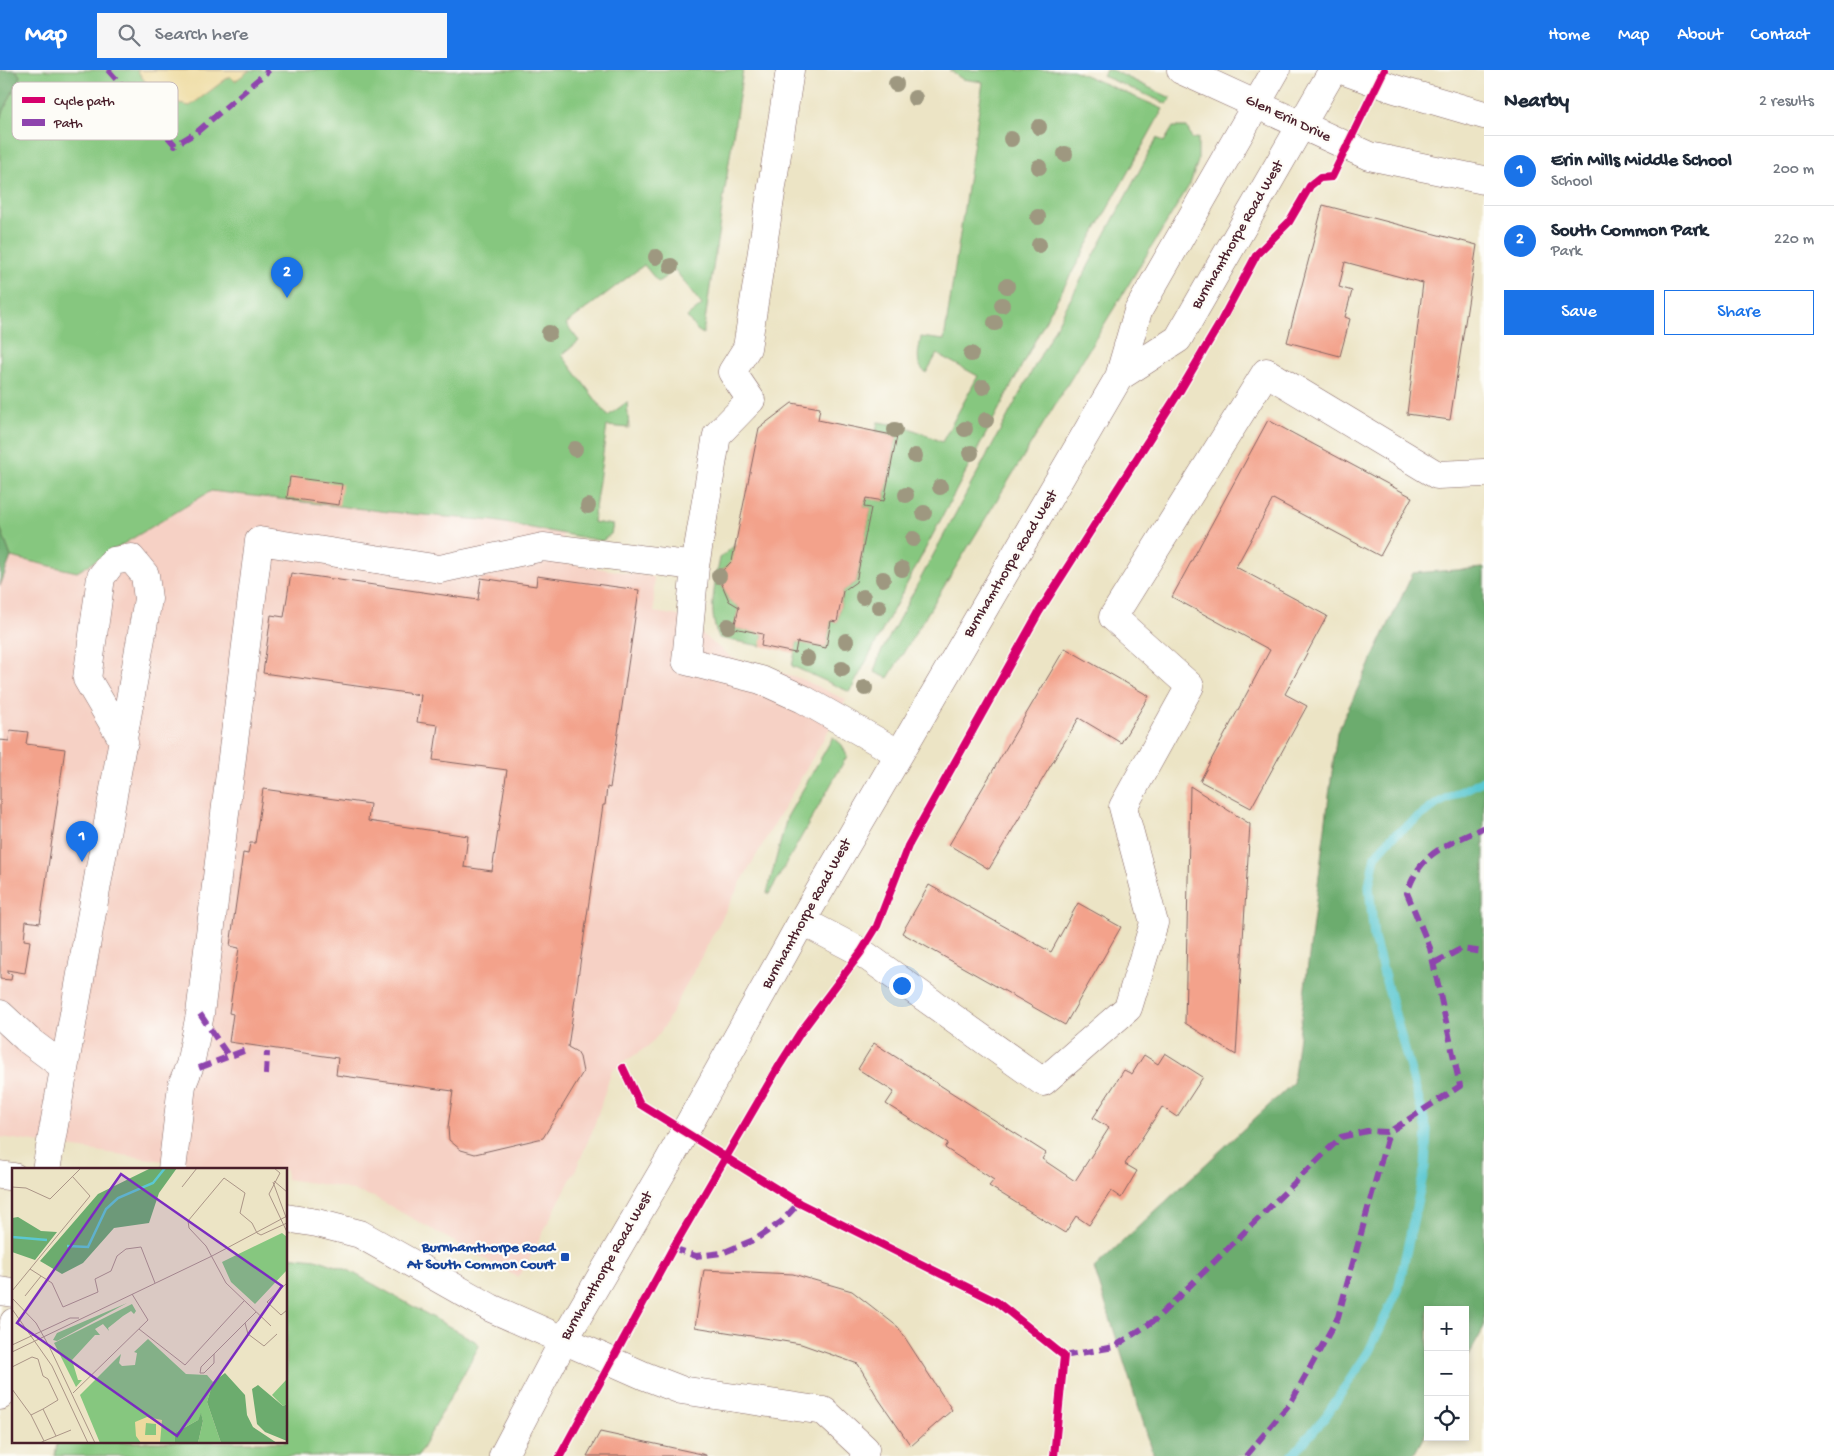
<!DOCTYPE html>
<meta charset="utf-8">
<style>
:root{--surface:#fff;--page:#f6f6f7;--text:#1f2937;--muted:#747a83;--line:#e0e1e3;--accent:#1a73e8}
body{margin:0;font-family:"Gochi Hand",sans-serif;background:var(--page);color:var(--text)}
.controls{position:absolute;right:15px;bottom:15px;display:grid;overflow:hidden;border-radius:0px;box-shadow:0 2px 8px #0003}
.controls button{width:45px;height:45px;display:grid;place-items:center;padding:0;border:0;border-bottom:1px solid var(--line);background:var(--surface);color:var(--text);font:25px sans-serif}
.you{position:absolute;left:901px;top:915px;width:18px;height:18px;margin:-12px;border:4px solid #fff;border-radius:50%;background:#1a73e8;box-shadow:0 0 0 8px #1a73e833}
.badge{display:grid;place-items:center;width:32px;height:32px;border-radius:50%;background:var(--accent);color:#fff;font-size:16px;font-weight:700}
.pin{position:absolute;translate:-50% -41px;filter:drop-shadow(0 1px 2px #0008)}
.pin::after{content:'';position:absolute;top:26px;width:18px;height:15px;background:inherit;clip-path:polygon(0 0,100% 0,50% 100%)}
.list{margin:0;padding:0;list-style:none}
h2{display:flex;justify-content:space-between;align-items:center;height:65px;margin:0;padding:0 20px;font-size:21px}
h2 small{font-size:16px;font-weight:400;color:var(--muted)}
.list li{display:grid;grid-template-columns:32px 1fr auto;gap:15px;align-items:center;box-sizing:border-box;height:70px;padding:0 20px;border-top:1px solid var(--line)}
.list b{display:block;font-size:19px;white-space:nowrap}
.list p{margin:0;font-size:16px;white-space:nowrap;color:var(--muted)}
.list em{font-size:16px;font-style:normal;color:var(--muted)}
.actions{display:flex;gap:10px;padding:15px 20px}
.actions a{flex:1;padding:11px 0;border:1px solid var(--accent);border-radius:0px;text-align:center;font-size:18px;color:var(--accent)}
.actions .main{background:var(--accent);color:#fff}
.icon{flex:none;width:28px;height:28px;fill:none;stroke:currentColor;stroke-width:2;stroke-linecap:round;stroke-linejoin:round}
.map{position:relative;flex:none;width:1484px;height:1386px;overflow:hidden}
header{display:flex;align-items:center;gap:30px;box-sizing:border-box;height:70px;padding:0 25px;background:var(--accent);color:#fff}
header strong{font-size:24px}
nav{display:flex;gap:28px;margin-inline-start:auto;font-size:18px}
.search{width:350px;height:45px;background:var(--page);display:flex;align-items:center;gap:12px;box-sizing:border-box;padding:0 18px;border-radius:0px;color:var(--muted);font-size:19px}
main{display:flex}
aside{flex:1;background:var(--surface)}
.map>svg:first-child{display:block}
</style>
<header>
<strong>Map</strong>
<div class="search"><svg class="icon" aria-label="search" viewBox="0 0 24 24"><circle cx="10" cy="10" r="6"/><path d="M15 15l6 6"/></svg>Search here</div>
<nav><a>Home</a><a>Map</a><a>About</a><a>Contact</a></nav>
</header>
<main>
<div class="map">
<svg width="1484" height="1386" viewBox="0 0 1484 1386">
<rect width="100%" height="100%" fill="#fdfcf7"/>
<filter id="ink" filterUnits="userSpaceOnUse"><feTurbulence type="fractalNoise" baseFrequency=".02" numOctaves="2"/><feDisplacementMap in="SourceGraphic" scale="10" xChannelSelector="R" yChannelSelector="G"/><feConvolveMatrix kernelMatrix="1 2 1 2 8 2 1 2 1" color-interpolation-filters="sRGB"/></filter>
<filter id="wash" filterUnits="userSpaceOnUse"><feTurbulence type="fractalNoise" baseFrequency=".0096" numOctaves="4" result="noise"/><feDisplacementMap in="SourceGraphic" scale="20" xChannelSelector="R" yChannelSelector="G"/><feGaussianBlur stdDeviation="1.12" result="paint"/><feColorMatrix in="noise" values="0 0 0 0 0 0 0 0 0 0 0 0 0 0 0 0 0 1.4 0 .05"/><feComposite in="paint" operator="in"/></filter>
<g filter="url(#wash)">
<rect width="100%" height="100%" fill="#ece4c5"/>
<path fill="#f6d1c5" d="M211 421 494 451 563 464 559 492 654 507V542L679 546 732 588 802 609 846 630 741 812 664 957 650 975 612 1000 593 1059 577 1097 525 1197 517 1207 374 1127 340 1117 286 1109V1100H225L0 1067V516L11 487 77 502Z"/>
<path fill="#86c77f" stroke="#687355" d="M16 0H743L703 264 697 260 687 247 702 235 675 200 658 212 644 195 566 254 579 271 562 285 608 346 627 332 629 358 607 356 593 452 613 455 611 464 602 471 494 451 389 442 211 421 77 502 11 487 0 457V49L20 6Z
M949 0H1073L1163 39 1049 244 850 622 792 596 797 572 826 578 831 551 837 552 843 521 856 512 871 438 864 437 866 428 884 431 897 366 876 361 878 352 905 356 942 372 978 306 937 284 926 303C914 294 919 280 921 267L944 270 983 12 962 9Z
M1106 0H1112L1171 28 1167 34 1103 6Z
M1173 57H1187L1192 69 1198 68V91L1190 114 888 608 874 602 879 586 1157 68 1164 72Z
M735 475 732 491 722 501 721 512 729 531 739 537 734 558 763 564 761 576 719 568C707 542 715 515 720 488Z
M833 667 842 675 847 686 769 824 767 823 787 747Z
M286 1186 316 1189 348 1200 475 1271 479 1276 418 1386H55L57 1372H286Z"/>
<path fill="#6cac6e" stroke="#5b664c" d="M0 0H16L20 6 0 49Z
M0 457 11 487 0 516Z
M1484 498V1258L1465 1292V1240H1428V1359L1413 1386H1154L1094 1198 1293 1013 1337 662 1413 503Z"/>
<path fill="#eeda9e" stroke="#9c7c64" d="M137 0H250L235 11 230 6 190 36 158 30Z"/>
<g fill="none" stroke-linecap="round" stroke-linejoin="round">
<path stroke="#5bc8d1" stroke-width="9" d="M1292 1386 1326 1346 1369 1281 1398 1220 1425 1097 1427 1060 1374 868 1369 816 1375 786 1392 767 1438 733 1484 710"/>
</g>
<g id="blocks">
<path fill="#f3a28b" d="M1323 135 1477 175 1450 350 1407 344 1423 213 1345 192 1339 217 1352 221 1345 247 1350 249 1340 286 1287 272Z
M792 333 820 338 818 350 897 366 884 431 866 428 864 437 871 438 856 512 843 521 837 552 831 551 826 578 797 572 795 583 761 576 763 564 734 558 739 537 729 531 721 512 722 501 732 491 759 358Z
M1268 350 1412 427 1380 486 1273 429 1236 497 1327 546 1285 624 1307 636 1251 738 1200 711 1270 580 1172 527Z
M290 407 342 414 339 435 287 428Z
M291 503 478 530 481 508 536 516 537 506 639 520 610 718 607 717 605 735H603L568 977 577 982 580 987 583 1002 543 1068 475 1084 461 1080 449 1070 448 1057 453 1021 336 1005 338 988 229 972 233 944 229 943 239 878 230 876 243 783 248 784 250 773H255L263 719 370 734 368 751 468 766 464 797 492 801 507 700 433 690 438 655 417 652 421 625 263 603 271 545 284 547Z
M1065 578 1149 626 1121 673 1079 648 989 799 949 775Z
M10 660 28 662 26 674 65 679 40 853 26 851 24 870 30 871 25 903 7 900V903L12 904 11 910 0 909V670L9 671Z
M1190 716 1250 754 1236 985 1185 953Z
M929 815 1051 882 1078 833 1121 857 1065 955 902 863Z
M874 973 1046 1083 1042 1089 1075 1111 1109 1058 1093 1048 1124 1000 1132 1004 1144 985 1158 994 1165 983 1203 1007 1177 1047 1162 1037 1125 1094 1137 1101 1121 1128 1111 1121 1089 1155 1076 1146 1065 1163 989 1116 994 1110 945 1078 948 1073 886 1034 894 1022 858 999Z
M704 1200 793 1204 852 1221 898 1257 952 1340 911 1376 878 1328 858 1294 801 1274 695 1257Z
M600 1362 706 1385V1386H587Z"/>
</g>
</g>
<g filter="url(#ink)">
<use href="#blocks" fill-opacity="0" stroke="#836461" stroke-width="1"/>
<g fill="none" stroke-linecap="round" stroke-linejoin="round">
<defs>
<path id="minor" d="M790 0 747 278 732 302 751 330 717 365 695 496 686 591 761 610 803 629 898 683
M1181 0 1369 86 1484 110
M1342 0 1395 19 1484 45
M802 851 861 882 1043 1012 1128 938 1154 853 1123 737 1190 616 1113 547 1266 302 1437 405 1484 403
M0 944 28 970 64 997
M46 1100 148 529 145 505 131 488 113 491 101 507 87 609 124 672
M172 1100 182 1015 190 995 200 944 259 471 440 499 543 477 695 496
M0 1105 14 1107
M286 1148 317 1153 360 1164 491 1238 645 1306 681 1320 824 1341 865 1379 864 1386
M0 1221 14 1223
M0 1326 14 1252"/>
<path id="major" d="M1119 307 1178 269 1333 0
M503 1386 564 1270 668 1092 802 851 1119 307 1138 241 1276 0"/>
</defs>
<use href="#minor" stroke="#836461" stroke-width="29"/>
<use href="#major" stroke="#836461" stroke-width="29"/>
<use href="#minor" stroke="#fff" stroke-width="28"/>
<use href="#major" stroke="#fff" stroke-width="28"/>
<path stroke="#8e44ad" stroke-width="6" stroke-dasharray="12 6" stroke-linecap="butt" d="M108 0 175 75 197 62 269 0
M1434 893 1461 879 1484 882
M200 944 229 987
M199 998 246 980
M266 1005 267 982
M673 1178 696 1186 722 1183 756 1169 781 1152 799 1133
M1064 1286 1114 1277 1155 1250 1341 1067 1367 1061 1389 1062 1460 1016 1430 878 1407 823C1422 779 1446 777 1484 757
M1246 1386 1291 1332 1338 1247 1389 1062"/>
<defs>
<path id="cycleway" d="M623 998 640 1034 799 1133 997 1232 1064 1286 1054 1386
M560 1386 673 1178 779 996 800 963 861 882 877 856 908 776 1039 542 1181 319 1220 253 1257 184 1289 152 1310 116 1320 108 1332 107 1384 0"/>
</defs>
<use href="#cycleway" stroke="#fdfcf7" stroke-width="11"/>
<use href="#cycleway" stroke="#d6006c" stroke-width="8"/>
</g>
<g fill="#9e9880">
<circle cx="896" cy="14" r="8"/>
<circle cx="915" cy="28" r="8"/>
<circle cx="1039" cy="57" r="8"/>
<circle cx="1011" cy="69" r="8"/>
<circle cx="1065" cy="84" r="8"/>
<circle cx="1039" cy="97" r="8"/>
<circle cx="1038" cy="147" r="8"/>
<circle cx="1039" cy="175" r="8"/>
<circle cx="656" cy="187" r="8"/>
<circle cx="671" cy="196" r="8"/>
<circle cx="1007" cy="216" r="8"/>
<circle cx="1002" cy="235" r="8"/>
<circle cx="995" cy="253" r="8"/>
<circle cx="549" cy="263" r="8"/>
<circle cx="971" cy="284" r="8"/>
<circle cx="983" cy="317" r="8"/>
<circle cx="986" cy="350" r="8"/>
<circle cx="965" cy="359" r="8"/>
<circle cx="895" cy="360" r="8"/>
<circle cx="575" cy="379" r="8"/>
<circle cx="971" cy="383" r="8"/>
<circle cx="915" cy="386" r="8"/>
<circle cx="940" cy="417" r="8"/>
<circle cx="906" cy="425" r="8"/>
<circle cx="588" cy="436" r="8"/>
<circle cx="924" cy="443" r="8"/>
<circle cx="913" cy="469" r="8"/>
<circle cx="902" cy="499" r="8"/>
<circle cx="719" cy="506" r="8"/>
<circle cx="883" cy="509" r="8"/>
<circle cx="863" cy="527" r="8"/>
<circle cx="879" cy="537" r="8"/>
<circle cx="728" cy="556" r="8"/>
<circle cx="846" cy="571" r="8"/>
<circle cx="807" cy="588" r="8"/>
<circle cx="842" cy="599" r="8"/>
<circle cx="865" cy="618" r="8"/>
</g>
</g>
<rect fill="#1a4fb4" stroke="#fdfcf7" stroke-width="2" x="560" y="1182" width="10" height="10" rx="2.5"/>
<g text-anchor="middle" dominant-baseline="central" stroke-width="4.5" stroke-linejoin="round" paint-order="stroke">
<g font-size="15" fill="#4a1f2b" stroke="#fdfcf7">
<text transform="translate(1288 49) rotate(25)">Glen Erin Drive</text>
<text transform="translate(1238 165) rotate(-60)">Burnhamthorpe Road West</text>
<text transform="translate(1011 494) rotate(-59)">Burnhamthorpe Road West</text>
<text transform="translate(807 844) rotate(-61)">Burnhamthorpe Road West</text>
<text transform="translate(607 1196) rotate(-60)">Burnhamthorpe Road West</text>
</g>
<g font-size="15" font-weight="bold" fill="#164399" stroke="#fdfcf7" text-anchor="end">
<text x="555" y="1178">Burnhamthorpe Road<tspan x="555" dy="17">At South Common Court</tspan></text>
</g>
</g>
<g transform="translate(12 1098)">
<rect width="275" height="275" fill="#ece4c5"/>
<path d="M270 65 275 69V102L243 136 219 114 210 94ZM115 135 45 173 41 172 45 165ZM120 136 124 143 122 146 119 143 111 148 96 160 97 163 91 156 83 161 88 167H83L60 192 66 212H70L64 219 42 175ZM136 171 174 206 195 207 201 214 195 234 209 275H186L191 253 189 246 186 252 163 265V275H88L68 227 109 186 107 195 110 198 123 197 125 185 122 184ZM275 211V236L271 238 260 227Z" fill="#86c77f"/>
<path d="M139 0H165L147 25 137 55 102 60 71 95 50 106 28 93 86 26ZM6 49 29 63 45 64 23 92 0 84V50ZM213 205 233 227 235 247 241 259 265 275H209L195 234 201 214ZM246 217 271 238 275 236V273L253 264 245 256 240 221ZM189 245 191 253 186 275H163V265L186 252Z" fill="#6cac6e"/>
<path d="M135 249 150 252 148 275H129L124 268 123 254ZM134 255 144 256V267H133Z" fill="#eeda9e" fill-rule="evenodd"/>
<path fill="none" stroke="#5bc8d1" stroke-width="2.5" d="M0 69 35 72M55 78 76 79 94 41 106 30 141 15 153 0"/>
<path fill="none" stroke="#ab9587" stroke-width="1" d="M262 0 268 5 257 26 275 64M262 13 275 24M261 14 275 52M0 19 14 20 38 31 69 0M170 19 185 0M245 65 240 55 228 45 233 25 212 10 176 53 177 60 194 78 214 115 259 158M245 65 249 67 275 55M18 101 40 115 51 139 86 124 83 111 99 103 105 88 114 81 129 79 143 115M275 115 255 134 269 147 275 142M0 123 78 28 60 8M13 128 29 108M0 130 24 155 37 178 83 275M0 141 40 198 76 275M233 155 236 166 252 178 265 166M127 161 173 197 232 133M0 177 58 150H67M0 184 200 88 275 48M202 186V195L192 205H188L189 199 244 144M0 199 20 189 26 191 31 208 36 211 46 232 31 241M0 221 19 247 32 273 28 275M61 225 136 152 120 126M19 247 31 241 44 268M32 273 59 262"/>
<path fill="#7b2cbf" fill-opacity="0.15" stroke="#7b2cbf" stroke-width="2.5" d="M109 6 270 118 165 268 5 155Z"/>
<rect width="275" height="275" fill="none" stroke="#4a1f2b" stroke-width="2.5"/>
</g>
<rect x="12" y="12" width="166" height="58" rx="8" fill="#fdfcf7" stroke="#c7baba" stroke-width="1"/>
<rect x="22" y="27" width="23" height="6" fill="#d6006c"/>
<rect x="22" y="49" width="23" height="7" fill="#8e44ad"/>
<g font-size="14" fill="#4a1f2b">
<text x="54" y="35">Cycle path</text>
<text x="54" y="57">Path</text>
</g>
</svg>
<div class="controls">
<button>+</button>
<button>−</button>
<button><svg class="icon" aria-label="locate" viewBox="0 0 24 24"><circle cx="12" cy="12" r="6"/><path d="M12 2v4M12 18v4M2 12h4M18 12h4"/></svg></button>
</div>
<div class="you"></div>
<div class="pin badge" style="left:82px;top:792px">1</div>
<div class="pin badge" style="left:287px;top:228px">2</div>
</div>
<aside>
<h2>Nearby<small>2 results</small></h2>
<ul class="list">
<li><span class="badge">1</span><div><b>Erin Mills Middle School</b><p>School</p></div><em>200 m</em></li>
<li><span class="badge">2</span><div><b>South Common Park</b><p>Park</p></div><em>220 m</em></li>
</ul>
<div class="actions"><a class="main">Save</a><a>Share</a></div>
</aside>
</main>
